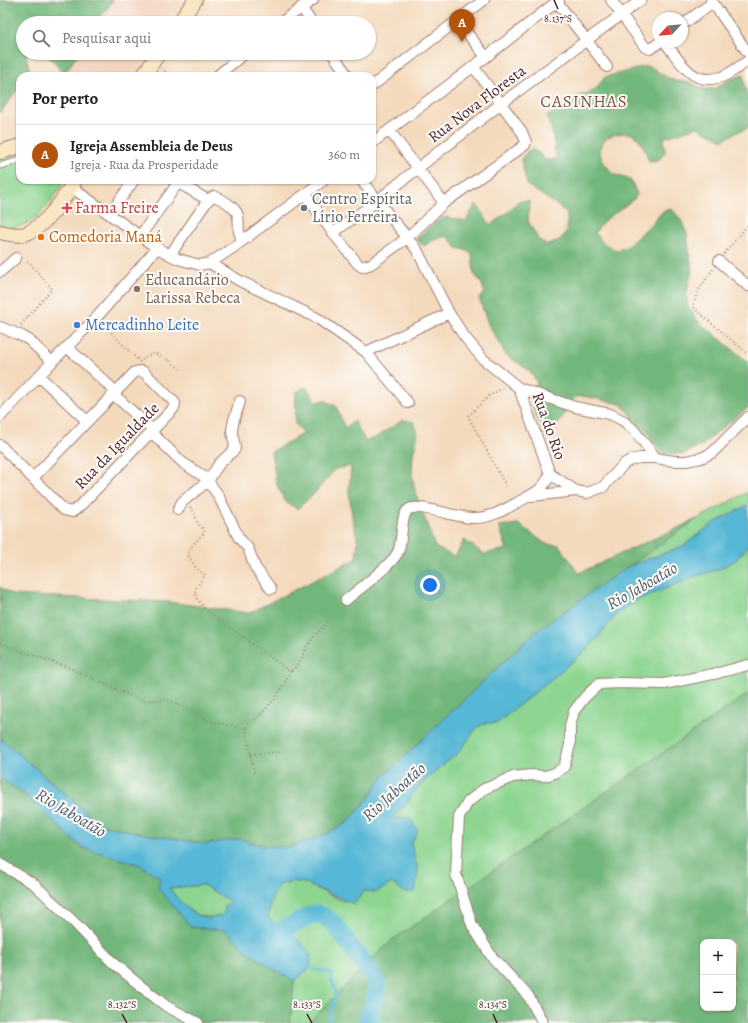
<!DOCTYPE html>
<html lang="pt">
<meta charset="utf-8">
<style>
:root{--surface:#fff;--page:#f2f2f2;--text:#202124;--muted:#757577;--line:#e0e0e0;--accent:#b45309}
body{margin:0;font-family:Alegreya,serif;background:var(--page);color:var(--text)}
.controls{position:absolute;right:12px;bottom:12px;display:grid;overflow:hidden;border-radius:8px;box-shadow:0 1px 3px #0004}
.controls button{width:36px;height:36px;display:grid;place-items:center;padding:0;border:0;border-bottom:1px solid var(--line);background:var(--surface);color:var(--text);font:20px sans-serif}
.compass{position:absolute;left:652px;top:12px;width:36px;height:36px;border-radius:50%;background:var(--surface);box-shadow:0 1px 3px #0004;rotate:244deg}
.you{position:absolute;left:430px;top:585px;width:14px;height:14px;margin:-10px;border:3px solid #fff;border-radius:50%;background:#1a73e8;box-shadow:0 0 0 6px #1a73e833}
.badge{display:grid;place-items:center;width:26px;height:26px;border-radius:50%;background:var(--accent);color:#fff;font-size:13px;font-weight:700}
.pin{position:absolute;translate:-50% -33px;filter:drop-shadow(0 1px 2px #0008)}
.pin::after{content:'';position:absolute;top:21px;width:14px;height:12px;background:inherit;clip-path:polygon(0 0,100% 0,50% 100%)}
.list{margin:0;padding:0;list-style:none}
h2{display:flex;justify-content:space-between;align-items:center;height:52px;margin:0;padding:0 16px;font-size:17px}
h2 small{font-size:13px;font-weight:400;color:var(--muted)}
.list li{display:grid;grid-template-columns:26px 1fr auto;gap:12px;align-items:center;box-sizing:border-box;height:60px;padding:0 16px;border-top:1px solid var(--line)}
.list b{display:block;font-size:15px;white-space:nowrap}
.list p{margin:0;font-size:13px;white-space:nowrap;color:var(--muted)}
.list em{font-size:13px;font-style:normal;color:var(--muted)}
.icon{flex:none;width:22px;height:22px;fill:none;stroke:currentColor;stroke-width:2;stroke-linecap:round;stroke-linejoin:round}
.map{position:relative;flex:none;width:748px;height:1023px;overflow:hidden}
.search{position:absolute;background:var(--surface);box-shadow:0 1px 3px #0004;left:16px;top:16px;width:360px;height:44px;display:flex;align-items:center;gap:10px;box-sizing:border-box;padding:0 14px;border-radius:22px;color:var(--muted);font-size:15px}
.panel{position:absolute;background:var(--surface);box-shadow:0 1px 3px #0004;left:16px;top:72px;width:360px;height:112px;border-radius:12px}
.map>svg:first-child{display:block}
</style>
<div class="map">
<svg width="748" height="1023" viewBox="0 0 748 1023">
<rect width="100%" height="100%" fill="#fdfcf7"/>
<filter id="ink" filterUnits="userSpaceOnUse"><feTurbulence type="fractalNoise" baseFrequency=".025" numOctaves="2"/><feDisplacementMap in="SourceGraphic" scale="8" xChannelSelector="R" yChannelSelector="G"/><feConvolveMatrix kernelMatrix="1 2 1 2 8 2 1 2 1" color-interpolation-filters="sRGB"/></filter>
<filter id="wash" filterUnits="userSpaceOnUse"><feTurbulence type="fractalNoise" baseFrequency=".012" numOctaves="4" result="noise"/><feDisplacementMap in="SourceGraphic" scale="16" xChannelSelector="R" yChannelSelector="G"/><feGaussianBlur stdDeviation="0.9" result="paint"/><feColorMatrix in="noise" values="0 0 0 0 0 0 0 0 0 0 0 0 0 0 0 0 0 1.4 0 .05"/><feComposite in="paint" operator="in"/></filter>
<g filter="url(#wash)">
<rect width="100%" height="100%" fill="#f4dabd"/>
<path fill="#f4d3c0" d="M113 0H184L179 6 174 5 165 19 166 23H97Z
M79 53H147L131 76H67L64 74Z"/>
<path fill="#8cd490" stroke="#6b7a5e" d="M20 154V180H66C46 206 37 231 0 227V158Z
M748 492V505L714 523 683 546 627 567 697 519Z
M748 545V694L391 941 308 1023H290L294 981 310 968 268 918 270 904 278 885 292 881 305 883 343 901 364 891 376 892 392 883 404 892 418 870 411 843 391 819 407 803 416 789 429 777 460 751 477 727 486 723H497L589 648 616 615 635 601 696 576 719 569 736 560Z
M203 885 232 902C229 906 227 910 225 913 221 917 215 917 210 917 190 917 180 902 169 888Z"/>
<path fill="#71b67a" stroke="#5e6a52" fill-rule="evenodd" d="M0 0H113L97 23H23V53H28L26 55 30 72 27 76H20V86L0 113Z
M42 53H79L64 74 54 61Z
M645 66 653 68 661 74 675 81 692 83 702 89H714L727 81 743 75 745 88 748 99V128L735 133 723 140 697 127 664 138 665 152 659 160 649 161C646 153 643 144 638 138 631 130 614 133 606 139 603 141 601 146 599 149L602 160 613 174 631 180 637 194 634 199 605 220 595 232C600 242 606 246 617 250L628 246 652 223 663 211 672 209 681 220 687 234 692 271 686 294 688 307 699 322 748 362V408L716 433 704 444 684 454 661 453 650 436 621 404 583 396 575 397 558 424 548 427 537 420 533 408 537 382 530 371 506 355 488 324 479 298 485 293 481 282 474 274 472 254 465 250 457 248 447 236 435 239 424 246 416 239 434 223 446 217 466 221 476 204 490 225 508 212 518 201H529L528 221 538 239 546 245C554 244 566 238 567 228 568 223 567 217 566 212L554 203 527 185 521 159 528 151 532 149 540 154 546 160 556 159 553 134 547 116 560 110 573 98 595 90 605 77 629 71Z
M306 387 317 402 324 400 336 406 345 428 354 421 365 441 375 438 403 420 414 422 418 434 413 454 412 474 415 491 435 547 455 557 464 540 484 554 507 549 499 526 518 524 546 544 559 545 579 573 697 519 534 633 381 779 369 798 347 823 325 835 290 847 264 846 238 839 206 844 139 833 100 824 0 738V587L13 595 169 602 249 613 356 559 358 542 352 517 349 491 351 466 335 469 315 493 297 509 285 501 277 485 271 452 304 433 295 424 296 392Z
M748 694V1023H308L391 941ZM703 942H733V1008H703Z
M0 778 23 793 81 847 140 865 160 877 191 927 227 930 243 948 270 967 294 981 290 1023H0Z"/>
<path fill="#57b8d6" stroke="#506c80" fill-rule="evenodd" d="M748 505V545L736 560 719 569 696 576 635 601 616 615 589 648 497 723H486L477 727 460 751 429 777 416 789 407 803 392 818H410L418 832 411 843 418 870 415 892H404L392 883 376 892 364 891 354 904 305 883 292 881 278 885 270 904 268 918 300 941 311 955 310 968 294 981 270 967 243 948 227 930 191 927 158 888 160 877 140 865 81 847 23 793 0 778V738L100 824 139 833 206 844 238 839 264 846 290 847 324 835 347 823 369 798 381 779 534 633 627 567 683 546 714 523ZM203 885 231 902 224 906 225 913C200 928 183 905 169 888Z"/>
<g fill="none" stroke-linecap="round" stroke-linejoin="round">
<path stroke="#57b8d6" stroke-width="3" d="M310 968 330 973 336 994 328 1023"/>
<path stroke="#57b8d6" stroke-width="18" d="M260 928 272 932 282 930 311 915 318 914 327 918 334 924 376 980C380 993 372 1006 368 1018L372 1023"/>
</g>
</g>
<g filter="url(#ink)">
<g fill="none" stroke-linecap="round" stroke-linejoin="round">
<defs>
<path id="lane" d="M0 166 20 160"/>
<path id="street" d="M611 0 645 47 650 49 660 42
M711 0 748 53
M557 2 607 67
M301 7 312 23
M457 20 486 57
M280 23 313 0
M682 25 713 2
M665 42C681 63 693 88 724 76 732 72 740 66 748 61
M332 53 348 76
M217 76 245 53
M372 86 484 0
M389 130 444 203
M372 143 486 57 559 0
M173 180 208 200
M361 180 417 250 449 313 464 336 483 359 519 388 575 407 610 414 622 420 633 429 656 458
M71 187 157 248 178 259 200 265 210 263 234 247 324 180
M306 195 333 233 358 264 362 267 371 264 407 238 444 203 525 145 526 142 522 132 473 66
M110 214 134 180
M333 233 377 201 418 168 502 103 641 0
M140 236 178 183
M170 255 208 200 214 196C222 199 236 207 238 216 240 227 236 230 243 240
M719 261 748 286
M210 263 240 281 317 318 366 352 408 403
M0 272 16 258
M0 327 22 336 29 340 52 362
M67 347 115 391
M366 352 449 313
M39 376 87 421
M519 388 550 474 576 491 587 493 603 487 625 463 631 460 640 458H656L674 461H686L701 458 712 453 748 417
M113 394 153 430
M0 417 52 362 96 318 157 248
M151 432 183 463 206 478 218 495 239 538 248 548 255 567 271 589
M0 445 64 510 72 512 79 507 174 408 175 403 145 373 142 371 135 372 33 478
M532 496 576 491
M178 510 182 502 208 481 219 464 235 449C235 442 232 436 232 430 233 420 237 411 240 401
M346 600C359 589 391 566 398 552 403 542 400 514 409 509 419 503 460 519 475 518 492 518 507 508 522 500 535 493 545 488 550 474
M0 864 34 884 76 924 114 964 142 987 166 1006 198 1023
M543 1023 529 997 492 957 472 925 456 874 459 817 468 802 484 789 513 777 531 775 545 776 555 773 564 767 570 745V726L574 711 585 697 599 684 621 683 664 684 718 673 748 665"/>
<path id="secondary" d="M179 23 195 0
M143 76 159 53
M0 152 20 146
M0 232C8 234 17 236 25 234 45 227 65 198 75 180"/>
</defs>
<use href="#lane" stroke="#9f7c74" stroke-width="7"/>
<use href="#street" stroke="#9f7c74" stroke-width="12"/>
<use href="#secondary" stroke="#9f7c74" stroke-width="16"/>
<path stroke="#9f7c74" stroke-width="2" stroke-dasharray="1 3" stroke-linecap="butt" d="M161 69 172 76
M724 254 748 225
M713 269 698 291 693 305 695 309 748 354
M103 324 140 362 146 357 154 353 170 361 180 369
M21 325 52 289 29 262 24 261
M503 388 489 396 468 416 507 488
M190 507C195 512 195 515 197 521 198 525 203 528 205 532L190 548 188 555 196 568 205 575 195 590 196 597 206 610 288 670H292C303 662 302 653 310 642 315 634 323 628 329 620
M0 643 72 669 138 699 147 701 167 699 208 720 234 727 246 728 248 724 257 718 275 699 292 670
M246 728 254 773
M251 754 280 752"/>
<use href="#lane" stroke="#fff" stroke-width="5"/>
<use href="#street" stroke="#fff" stroke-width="10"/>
<use href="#secondary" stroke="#f9e7c3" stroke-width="14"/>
</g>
</g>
<path fill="none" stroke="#4a1f2b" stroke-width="1.5" d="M554 0 558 9M122 1014 127 1023M307 1014 312 1023M493 1014 497 1023"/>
<path fill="#e0444e" stroke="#fdfcf7" stroke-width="1.5" d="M65 202h4v4h4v4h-4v4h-4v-4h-4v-4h4z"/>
<circle fill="#6b7280" stroke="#fdfcf7" stroke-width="1.5" cx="304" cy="208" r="4"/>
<circle fill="#e8710a" stroke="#fdfcf7" stroke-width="1.5" cx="41" cy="237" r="4"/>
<circle fill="#8d6e63" stroke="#fdfcf7" stroke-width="1.5" cx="137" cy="289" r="4"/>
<circle fill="#3f7fe0" stroke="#fdfcf7" stroke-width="1.5" cx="77" cy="325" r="4"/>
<g text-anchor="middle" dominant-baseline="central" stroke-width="4" stroke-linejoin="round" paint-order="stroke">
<g font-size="16" fill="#4a1f2b" stroke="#fdfcf7">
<text transform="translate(477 104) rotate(-37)">Rua Nova Floresta</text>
<text transform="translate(549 426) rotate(70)">Rua do Rio</text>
<text transform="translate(117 446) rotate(-46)">Rua da Igualdade</text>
</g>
<g font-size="16" fill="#5b616d" stroke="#fdfcf7" text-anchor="start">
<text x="312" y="199">Centro Espírita<tspan x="312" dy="18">Lírio Ferreira</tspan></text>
</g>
<g font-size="16" fill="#be3a42" stroke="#fdfcf7" text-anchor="start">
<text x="75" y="208">Farma Freire</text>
</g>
<g font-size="16" fill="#c56008" stroke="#fdfcf7" text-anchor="start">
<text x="49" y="237">Comedoria Maná</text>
</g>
<g font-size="16" fill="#785e54" stroke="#fdfcf7" text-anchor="start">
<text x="145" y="280">Educandário<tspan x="145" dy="18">Larissa Rebeca</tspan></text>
</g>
<g font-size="16" fill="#366cbe" stroke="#fdfcf7" text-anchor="start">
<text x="85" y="325">Mercadinho Leite</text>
</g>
<g font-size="17" letter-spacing="1" fill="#82524b" stroke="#fdfcf7">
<text x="584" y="101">CASINHAS</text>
</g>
<g font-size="17" font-style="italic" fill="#4f5c6f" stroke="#fdfcf7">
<text transform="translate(642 586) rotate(-30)">Rio Jaboatão</text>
<text transform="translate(394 792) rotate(-42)">Rio Jaboatão</text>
<text transform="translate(71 813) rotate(31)">Rio Jaboatão</text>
</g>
</g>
<g font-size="10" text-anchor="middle" fill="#4a1f2b" stroke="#fdfcf7" stroke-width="4" stroke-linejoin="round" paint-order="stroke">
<text x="558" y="22">8.137°S</text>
<text x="122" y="1008">8.132°S</text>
<text x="307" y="1008">8.133°S</text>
<text x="493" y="1008">8.134°S</text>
</g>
</svg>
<div class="controls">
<button>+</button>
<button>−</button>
</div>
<svg class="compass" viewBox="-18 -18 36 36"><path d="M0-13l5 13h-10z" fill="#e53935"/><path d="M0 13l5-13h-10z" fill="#757577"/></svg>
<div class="you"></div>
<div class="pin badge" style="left:462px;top:42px">A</div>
<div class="search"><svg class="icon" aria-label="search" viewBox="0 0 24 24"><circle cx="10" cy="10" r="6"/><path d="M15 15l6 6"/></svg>Pesquisar aqui</div>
<section class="panel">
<h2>Por perto<small></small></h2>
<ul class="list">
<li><span class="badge">A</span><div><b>Igreja Assembleia de Deus</b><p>Igreja · Rua da Prosperidade</p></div><em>360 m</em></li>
</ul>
</section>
</div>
